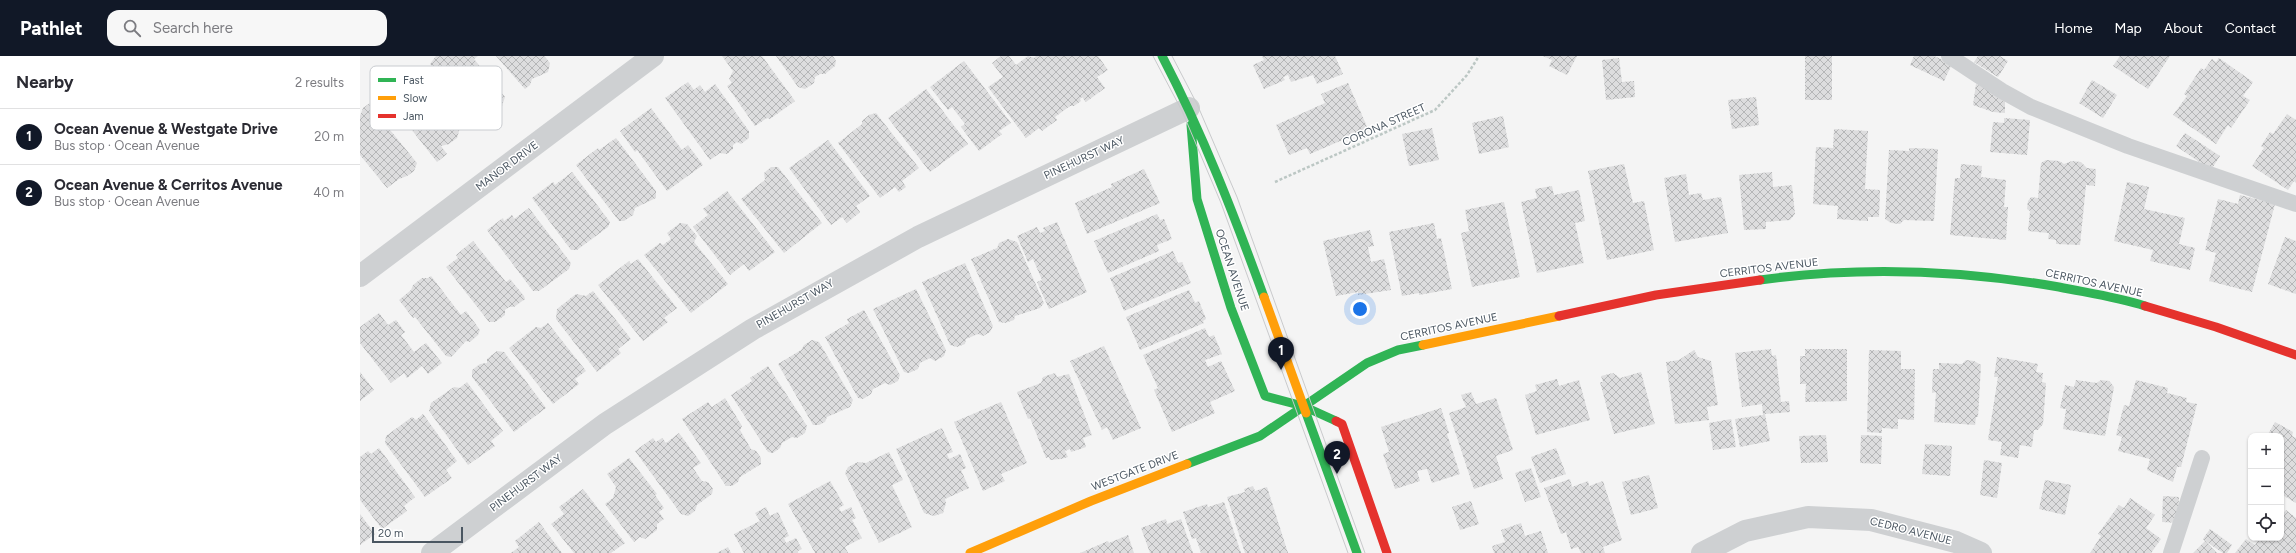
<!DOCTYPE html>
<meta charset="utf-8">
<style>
:root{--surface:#fff;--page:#f7f7f7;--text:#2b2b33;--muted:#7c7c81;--line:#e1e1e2;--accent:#111827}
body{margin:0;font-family:Figtree,sans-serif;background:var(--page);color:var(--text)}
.controls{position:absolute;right:12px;bottom:12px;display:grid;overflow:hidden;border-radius:8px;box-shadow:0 1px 3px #0004}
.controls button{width:36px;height:36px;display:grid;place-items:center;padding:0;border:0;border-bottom:1px solid var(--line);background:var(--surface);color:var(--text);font:20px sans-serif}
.scale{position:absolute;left:12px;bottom:10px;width:91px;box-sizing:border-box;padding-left:4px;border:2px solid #4a5661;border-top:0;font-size:11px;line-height:14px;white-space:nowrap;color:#4a5661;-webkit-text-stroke:3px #fff;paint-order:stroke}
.you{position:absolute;left:1000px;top:253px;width:14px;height:14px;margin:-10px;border:3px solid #fff;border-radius:50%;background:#1a73e8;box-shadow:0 0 0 6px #1a73e833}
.badge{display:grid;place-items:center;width:26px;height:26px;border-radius:50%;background:var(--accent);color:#fff;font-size:13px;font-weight:700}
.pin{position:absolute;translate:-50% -33px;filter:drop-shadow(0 1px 2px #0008)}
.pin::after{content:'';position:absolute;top:21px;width:14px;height:12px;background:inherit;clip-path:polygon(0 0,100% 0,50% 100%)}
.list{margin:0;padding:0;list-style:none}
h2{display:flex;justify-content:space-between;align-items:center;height:52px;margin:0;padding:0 16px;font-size:17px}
h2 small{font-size:13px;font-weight:400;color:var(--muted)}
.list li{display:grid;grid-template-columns:26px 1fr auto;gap:12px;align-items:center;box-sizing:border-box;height:56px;padding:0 16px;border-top:1px solid var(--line)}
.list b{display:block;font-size:15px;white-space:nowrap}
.list p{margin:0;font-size:13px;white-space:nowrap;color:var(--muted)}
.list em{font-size:13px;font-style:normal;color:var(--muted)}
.icon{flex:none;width:22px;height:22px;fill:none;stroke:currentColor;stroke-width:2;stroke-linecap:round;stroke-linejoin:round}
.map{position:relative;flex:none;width:1936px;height:497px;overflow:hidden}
header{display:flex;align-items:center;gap:24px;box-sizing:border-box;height:56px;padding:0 20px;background:var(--accent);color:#fff}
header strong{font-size:19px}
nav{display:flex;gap:22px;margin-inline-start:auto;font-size:14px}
.search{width:280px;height:36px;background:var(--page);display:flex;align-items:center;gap:10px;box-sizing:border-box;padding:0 14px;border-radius:12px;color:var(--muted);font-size:15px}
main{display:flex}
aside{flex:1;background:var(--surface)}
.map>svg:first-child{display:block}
</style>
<header>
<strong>Pathlet</strong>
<div class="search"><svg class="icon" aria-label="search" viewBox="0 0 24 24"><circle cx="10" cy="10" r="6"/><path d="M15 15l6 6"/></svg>Search here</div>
<nav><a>Home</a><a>Map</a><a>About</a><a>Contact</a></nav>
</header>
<main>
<aside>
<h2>Nearby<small>2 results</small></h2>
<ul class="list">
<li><span class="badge">1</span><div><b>Ocean Avenue &amp; Westgate Drive</b><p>Bus stop · Ocean Avenue</p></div><em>20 m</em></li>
<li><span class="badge">2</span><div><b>Ocean Avenue &amp; Cerritos Avenue</b><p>Bus stop · Ocean Avenue</p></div><em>40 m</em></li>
</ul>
</aside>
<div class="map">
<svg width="1936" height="497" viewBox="0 0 1936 497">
<defs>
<pattern id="building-cross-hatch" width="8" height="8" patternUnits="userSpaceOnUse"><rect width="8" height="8" fill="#ddddde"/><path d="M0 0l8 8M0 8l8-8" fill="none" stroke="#b5b6b7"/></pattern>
</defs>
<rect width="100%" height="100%" fill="#f4f4f4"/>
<path fill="url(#building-cross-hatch)" d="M76 0H118L114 3 145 41 142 50 134 56H127L116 65 70 8Z
M136 0H184L190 7 188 16 172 23 170 29 165 33Z
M362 0H402L435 45 410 63 407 62 395 70 367 30 372 27 369 23 373 15Z
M416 0H473L476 5 475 10 465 18H460L455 21 454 27 445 33 438 31Z
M641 0H649L656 9 668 0 674 2 676 0H738L748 14 737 21 745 32 726 46 722 41 720 43 721 45 714 50H710L695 61 697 64 682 75 679 72 666 82 628 31 643 21 632 7Z
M902 0H975L983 18 957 28 953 19 931 26 928 19 923 21 925 24 904 33 893 9 904 4Z
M1183 0H1217L1207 19 1189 10 1192 4Z
M1445 0H1472V44H1445Z
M1554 0H1574L1592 8 1584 25 1550 9Z
M1618 0H1640L1648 5 1638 21 1614 6Z
M1760 0H1810L1788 33 1753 10Z
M1259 2 1262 26 1274 25 1275 41 1246 44 1242 4Z
M1859 2 1893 26 1883 40 1890 44 1871 72 1868 69 1856 88 1813 59 1827 40 1824 38 1841 12 1844 14 1852 3 1856 6Z
M604 5 651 67 639 75 642 78 619 95 601 71 605 68 592 51 588 54 570 31Z
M59 12 76 32 71 36 100 72 97 82 89 88 81 90 87 98 77 106 25 40Z
M1732 24 1757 39 1743 62 1719 47Z
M328 26 334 34 340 29 345 36 355 28 389 75V82L381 88 377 86 373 89V93L367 98 360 97 350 104 305 42Z
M988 27 1008 73 950 98 947 92 929 99 916 69 965 47 961 38Z
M1616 28 1645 42V57L1633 56 1613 49Z
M566 33 608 88 570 116 528 62Z
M1396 41 1399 69 1372 73 1368 44Z
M10 47H17L31 64 26 69 57 107 54 115 47 120 39 123 27 132 0 99V60L3 52Z
M291 52 322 94 328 89 343 109 307 135 277 94 275 96 260 75Z
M516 57 559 112 542 125 546 131 539 136 535 131 520 142 478 87 502 68V65L509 59Z
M1927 58 1936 64V127L1934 125 1928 134 1892 110 1904 92 1901 90 1910 76 1913 78Z
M1143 60 1149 91 1119 98 1112 67Z
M1644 62 1670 64 1667 99 1630 96 1633 66 1644 67Z
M1072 72 1079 104 1049 110 1042 78Z
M1474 73 1508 75 1505 133 1520 134 1519 161H1508V165L1477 163 1478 150 1453 148 1456 91 1473 92Z
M1825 77 1860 100 1851 114 1816 90Z
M256 82 296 135V142L275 152 273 159 264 165H259L216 109 238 92 239 94Z
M468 84 510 140 496 150 500 156 487 167 482 161 471 169 429 112Z
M1549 92 1578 93 1574 165 1544 164 1540 168 1531 167 1525 163 1529 94 1549 95Z
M1686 104 1699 105 1704 108 1712 105 1721 106 1727 112 1736 113 1735 130 1726 129 1720 189 1696 188V184L1688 183 1689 177 1668 175 1670 155 1667 153 1668 145 1671 141 1678 142 1681 107Z
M1264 108 1273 147 1284 145 1294 194 1247 204 1228 115Z
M1601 108 1622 110 1621 121 1646 124 1644 151H1648L1646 184 1590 179 1595 122H1600Z
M411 111H418L462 167 424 197 381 143 405 124 404 117Z
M784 113 800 147 727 178 715 147 752 131 751 128Z
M212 116 250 166 248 171 217 194H211L172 142 193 126 195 129Z
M1412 116 1413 131 1432 129 1435 158 1430 164 1406 166V173L1384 174 1379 119Z
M1326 118 1329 139 1341 137 1343 144 1361 141 1368 177 1315 186 1304 122Z
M1767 126 1789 131 1784 153 1825 162 1819 188 1835 192 1830 214 1790 205 1793 194 1754 185Z
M1192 130 1194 139 1219 134 1225 165 1215 167 1224 207 1177 217 1161 146 1177 142 1175 133Z
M367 135 415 196 389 215 384 208 370 219 333 171 348 159 343 153Z
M1880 139 1915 148 1892 236 1849 225 1856 197 1845 194 1858 143 1878 148Z
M1144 146 1160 221 1112 231 1101 177 1109 175 1105 154Z
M169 152 211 207 209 213 179 235H173L127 174 143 162 144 165 152 159 154 163Z
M797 158 800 164 804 163 812 183 797 189 799 195 748 217 734 185Z
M697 166 727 236 689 253 677 226 682 224 673 203 668 206 657 180 677 171 680 177 685 175 683 172Z
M320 167 327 168 337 180 334 186 368 228 331 257 284 199 300 187 303 189 311 183 307 177Z
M1074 167 1077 183 1081 182 1092 233 1059 239V237L1042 240 1029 176Z
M1010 174 1014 190 1008 191 1011 206 1024 203 1031 234 998 239V236L976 240 963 185Z
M1925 181 1936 185V238L1908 228Z
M648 183 657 186 684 247 680 252 655 260 654 264 645 267 639 266 611 203 637 192 639 187Z
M113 185 146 226 150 223 164 240 165 243 154 251H149L145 254V259L135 266H129L86 211 98 202 96 199Z
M813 195 818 207 822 206 831 227 764 255 750 222Z
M278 203 317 252 304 262 308 266 283 285 238 229 269 205 271 208Z
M605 207 633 270 630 276 623 280 618 278 606 283 605 288 597 291 590 289 562 226Z
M71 220 101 259 106 255 120 274 118 279 110 286 106 285 91 301 86 300 55 261 53 262 39 244 51 234 53 229 62 222H68Z
M556 233 586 294 584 300 575 305 570 302 560 307 558 313 549 317 544 316 513 253Z
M829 234 835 247 839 245 846 263 843 265 844 267 780 294 766 261Z
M233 235 271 283 258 293 261 297 237 316 196 263 197 253 216 238 226 240Z
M504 254 540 319 538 325 530 329 525 327 513 333 511 338 503 343 498 342 465 281 489 267 487 263Z
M19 257 28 269 36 264 45 276 41 279 54 296 66 287 82 307 68 318 62 310 47 322 44 317 31 327 0 287V271Z
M188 267 226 315 215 323 219 328 193 348 149 292 176 271 181 272Z
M845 272 849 281 854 279 862 298 845 304 848 311 861 305 875 335 850 346 855 357 812 376 794 334 798 332 783 299Z
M452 284 459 286 493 344 490 351 467 361 465 366 459 369H453L418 308 441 294 444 289Z
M744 290 781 372 753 384 747 371 742 374 710 305Z
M1411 293 1412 300 1416 299 1421 346 1429 345 1430 356 1405 358 1410 385 1380 391 1375 363 1403 359 1402 348 1382 351 1375 297Z
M1445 293H1487V345L1445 346 1446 328H1440V300H1445Z
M1334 294 1338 301 1351 305 1358 349 1347 351 1349 364 1315 368 1306 306 1319 304Z
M1509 294 1541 295V313H1555L1554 364 1538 363V373L1522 372V377L1507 376Z
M137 295 144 296 186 352 154 376 112 321V314L120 308 127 307V303Z
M1637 301 1678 308 1676 316 1683 317 1682 326 1686 327 1683 368 1678 374H1674L1672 391 1660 389 1658 402 1640 399 1642 386 1628 384 1638 321H1634Z
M1606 304 1614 305 1621 309 1618 361H1616L1615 369 1574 366 1576 336 1572 337 1573 313H1579V307L1602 308Z
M408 310 447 370 445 377 437 382 432 381 422 387 420 392 413 397 408 396 371 339 392 325 390 322Z
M0 316 14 334 0 345Z
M1281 316 1295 368 1254 378 1240 326H1243L1241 320 1253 317 1260 322Z
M695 317 697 321 709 318 732 379 723 382 726 391 711 396 710 393 705 395 708 401 701 403 690 404 689 401 686 402 670 362 668 363 657 336 681 327 683 321Z
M1197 323 1199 330 1219 324 1230 364 1176 379 1165 339 1177 335 1175 329Z
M1716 324 1737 327 1741 324 1749 325 1754 331 1745 380 1703 373 1706 353 1700 352 1705 329 1714 331Z
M1776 324 1808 332 1807 337 1827 342 1826 346 1837 348 1821 411H1817L1813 426 1787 414 1790 403 1758 395 1762 381 1756 379 1764 349 1769 350Z
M107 326 143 375 131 385 135 390 108 409 69 355 71 347 94 331 100 332Z
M1111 336 1116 348 1136 342 1153 394 1136 400 1143 423 1114 433 1089 357 1106 351 1101 339Z
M365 342 382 370 380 374 391 393 396 395 401 402V408L380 421 378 426 372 430H366L322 363 348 346 352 351Z
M641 346 667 407 641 418 645 425 623 435 594 366Z
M1081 352 1089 377 1087 378 1100 418 1072 427 1067 413 1057 415 1060 425 1035 433 1023 398 1029 396 1021 371Z
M63 358 97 405 86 414 92 422 65 441 25 387 26 380 52 361 56 364Z
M1371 363 1376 391 1353 394 1349 367Z
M1915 366 1933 376 1932 380 1936 382V447L1921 438V380H1907Z
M582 372 593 396 587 398 589 403 600 398 606 412 601 414 609 432 585 443 586 447 583 457 574 460 564 457 536 393Z
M319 377 341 407 333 412 342 425 348 426 353 433 352 438 337 449 335 455 328 460 321 458 275 395 293 382 296 386 302 382 306 387Z
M1466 379 1468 406 1441 407 1439 380Z
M1501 379 1522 380 1521 408 1500 407Z
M1565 388 1592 390 1590 420 1562 418Z
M19 392 55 441 44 450 47 455 22 473 0 444V401L8 395 11 398Z
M1196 392 1206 418 1180 427 1171 401Z
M529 396 543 424 532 429 552 471 519 487 485 417 488 411 498 406 506 407Z
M269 402 297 438 295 439 304 452 299 456 304 463 297 468V474L285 483 280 481 274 486 245 448 253 442 256 431 247 418Z
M1624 404 1642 407 1637 442 1620 439Z
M1171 412 1181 441 1165 446 1155 417Z
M1289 419 1298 452 1271 459 1262 426Z
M1210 423 1212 431 1228 425 1229 430 1243 425 1262 484 1243 491 1245 497H1221L1218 491 1211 493 1206 476 1201 478 1184 432Z
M1685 424 1711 429 1705 459 1679 453Z
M470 425 484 449 479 452 481 456 491 451 496 462 492 464 502 482 485 491 488 497H455L428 448Z
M893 430 895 435 907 431 928 497H885L867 441 885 436 884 433Z
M223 433 265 487 251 497H214L191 468 204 458 199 451Z
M1803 440 1819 441 1818 467 1802 466Z
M1770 442 1795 459 1786 472 1801 483 1791 497H1730L1741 480 1738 478 1759 449 1764 452Z
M1111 445 1119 468 1100 474 1092 451Z
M864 446 881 497H841L836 482 832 483 823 456 847 448 848 451Z
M406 451 410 460 418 456 429 480 424 482 426 487 436 482 442 493 438 495V497H384L374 478 400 465 395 457Z
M1926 454 1936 462V497H1875L1886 483 1895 489 1900 482H1921V460Z
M0 458 15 478 0 489Z
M806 463 807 468 821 463 833 497H790L781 472Z
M179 466 202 497H151L159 491 155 485Z
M1161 467 1165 480 1181 475 1188 497H1134L1132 490 1145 486 1141 474Z
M1850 473 1872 489 1867 497H1863L1845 485 1857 497H1833L1845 485 1843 483Z
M768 479 774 497H720L748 485 749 487Z
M368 491 371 497H357Z"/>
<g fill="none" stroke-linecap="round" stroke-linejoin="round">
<path stroke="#bcc7c4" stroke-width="2.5" stroke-dasharray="3 2" stroke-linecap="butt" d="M915 126 1075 54 1107 19 1119 0"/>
<path stroke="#ced0d2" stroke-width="16" d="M1589 0 1642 35 1671 51 1768 90 1936 148
M1811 497 1842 402"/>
<path stroke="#ced0d2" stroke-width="22" d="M0 220 293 0
M72 497 245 368 393 273 558 181 829 52
M1342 497 1385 475 1448 461 1511 464 1596 486 1621 497"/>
<path stroke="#30b455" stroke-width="9" d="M802 0C843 78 874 159 904 241
M831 69 837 143 871 252 905 340 943 350 976 365
M1400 224C1499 210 1601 214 1699 231 1728 237 1757 241 1785 250
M946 357 997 497
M827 408 900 380 1007 307 1038 294 1063 289"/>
<path stroke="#ff9f0a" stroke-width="9" d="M904 241 946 357
M1063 289 1199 260
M610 497 731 445 827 408"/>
<path stroke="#e5322d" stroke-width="9" d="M1785 250 1856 271 1936 299
M1199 260 1296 239 1400 224
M976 365 982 368 1027 497"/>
<path stroke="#c9cacc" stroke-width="1" d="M793 0 822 55 861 147 988 497
M812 0 837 48 877 141 1005 497"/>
</g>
<g text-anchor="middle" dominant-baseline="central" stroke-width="3" stroke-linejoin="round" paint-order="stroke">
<g font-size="11" fill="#4a5661" stroke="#fff">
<text transform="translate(1024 69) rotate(-24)">CORONA STREET</text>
<text transform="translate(724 102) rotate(-25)">PINEHURST WAY</text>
<text transform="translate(147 110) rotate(-37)">MANOR DRIVE</text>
<text transform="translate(1409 212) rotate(-7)">CERRITOS AVENUE</text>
<text transform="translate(872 214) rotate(72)">OCEAN AVENUE</text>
<text transform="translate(1734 227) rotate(12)">CERRITOS AVENUE</text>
<text transform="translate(435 248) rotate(-30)">PINEHURST WAY</text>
<text transform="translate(1089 271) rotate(-12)">CERRITOS AVENUE</text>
<text transform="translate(775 415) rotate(-21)">WESTGATE DRIVE</text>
<text transform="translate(166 427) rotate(-37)">PINEHURST WAY</text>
<text transform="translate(1551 475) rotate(14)">CEDRO AVENUE</text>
</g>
</g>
<rect x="10" y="10" width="132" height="64" rx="6" fill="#fff" stroke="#c9ccd0" stroke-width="1"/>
<rect x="18" y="22" width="18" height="4" fill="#30b455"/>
<rect x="18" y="40" width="18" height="4" fill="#ff9f0a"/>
<rect x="18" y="58" width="18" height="4" fill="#e5322d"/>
<g font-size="11" fill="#4a5661">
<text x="43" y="28">Fast</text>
<text x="43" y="46">Slow</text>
<text x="43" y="64">Jam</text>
</g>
</svg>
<div class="controls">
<button>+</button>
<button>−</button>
<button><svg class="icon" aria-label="locate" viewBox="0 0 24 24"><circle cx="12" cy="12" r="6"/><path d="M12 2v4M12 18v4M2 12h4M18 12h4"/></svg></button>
</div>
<div class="scale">20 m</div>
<div class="you"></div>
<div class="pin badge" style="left:921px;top:314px">1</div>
<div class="pin badge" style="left:977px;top:418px">2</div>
</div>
</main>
